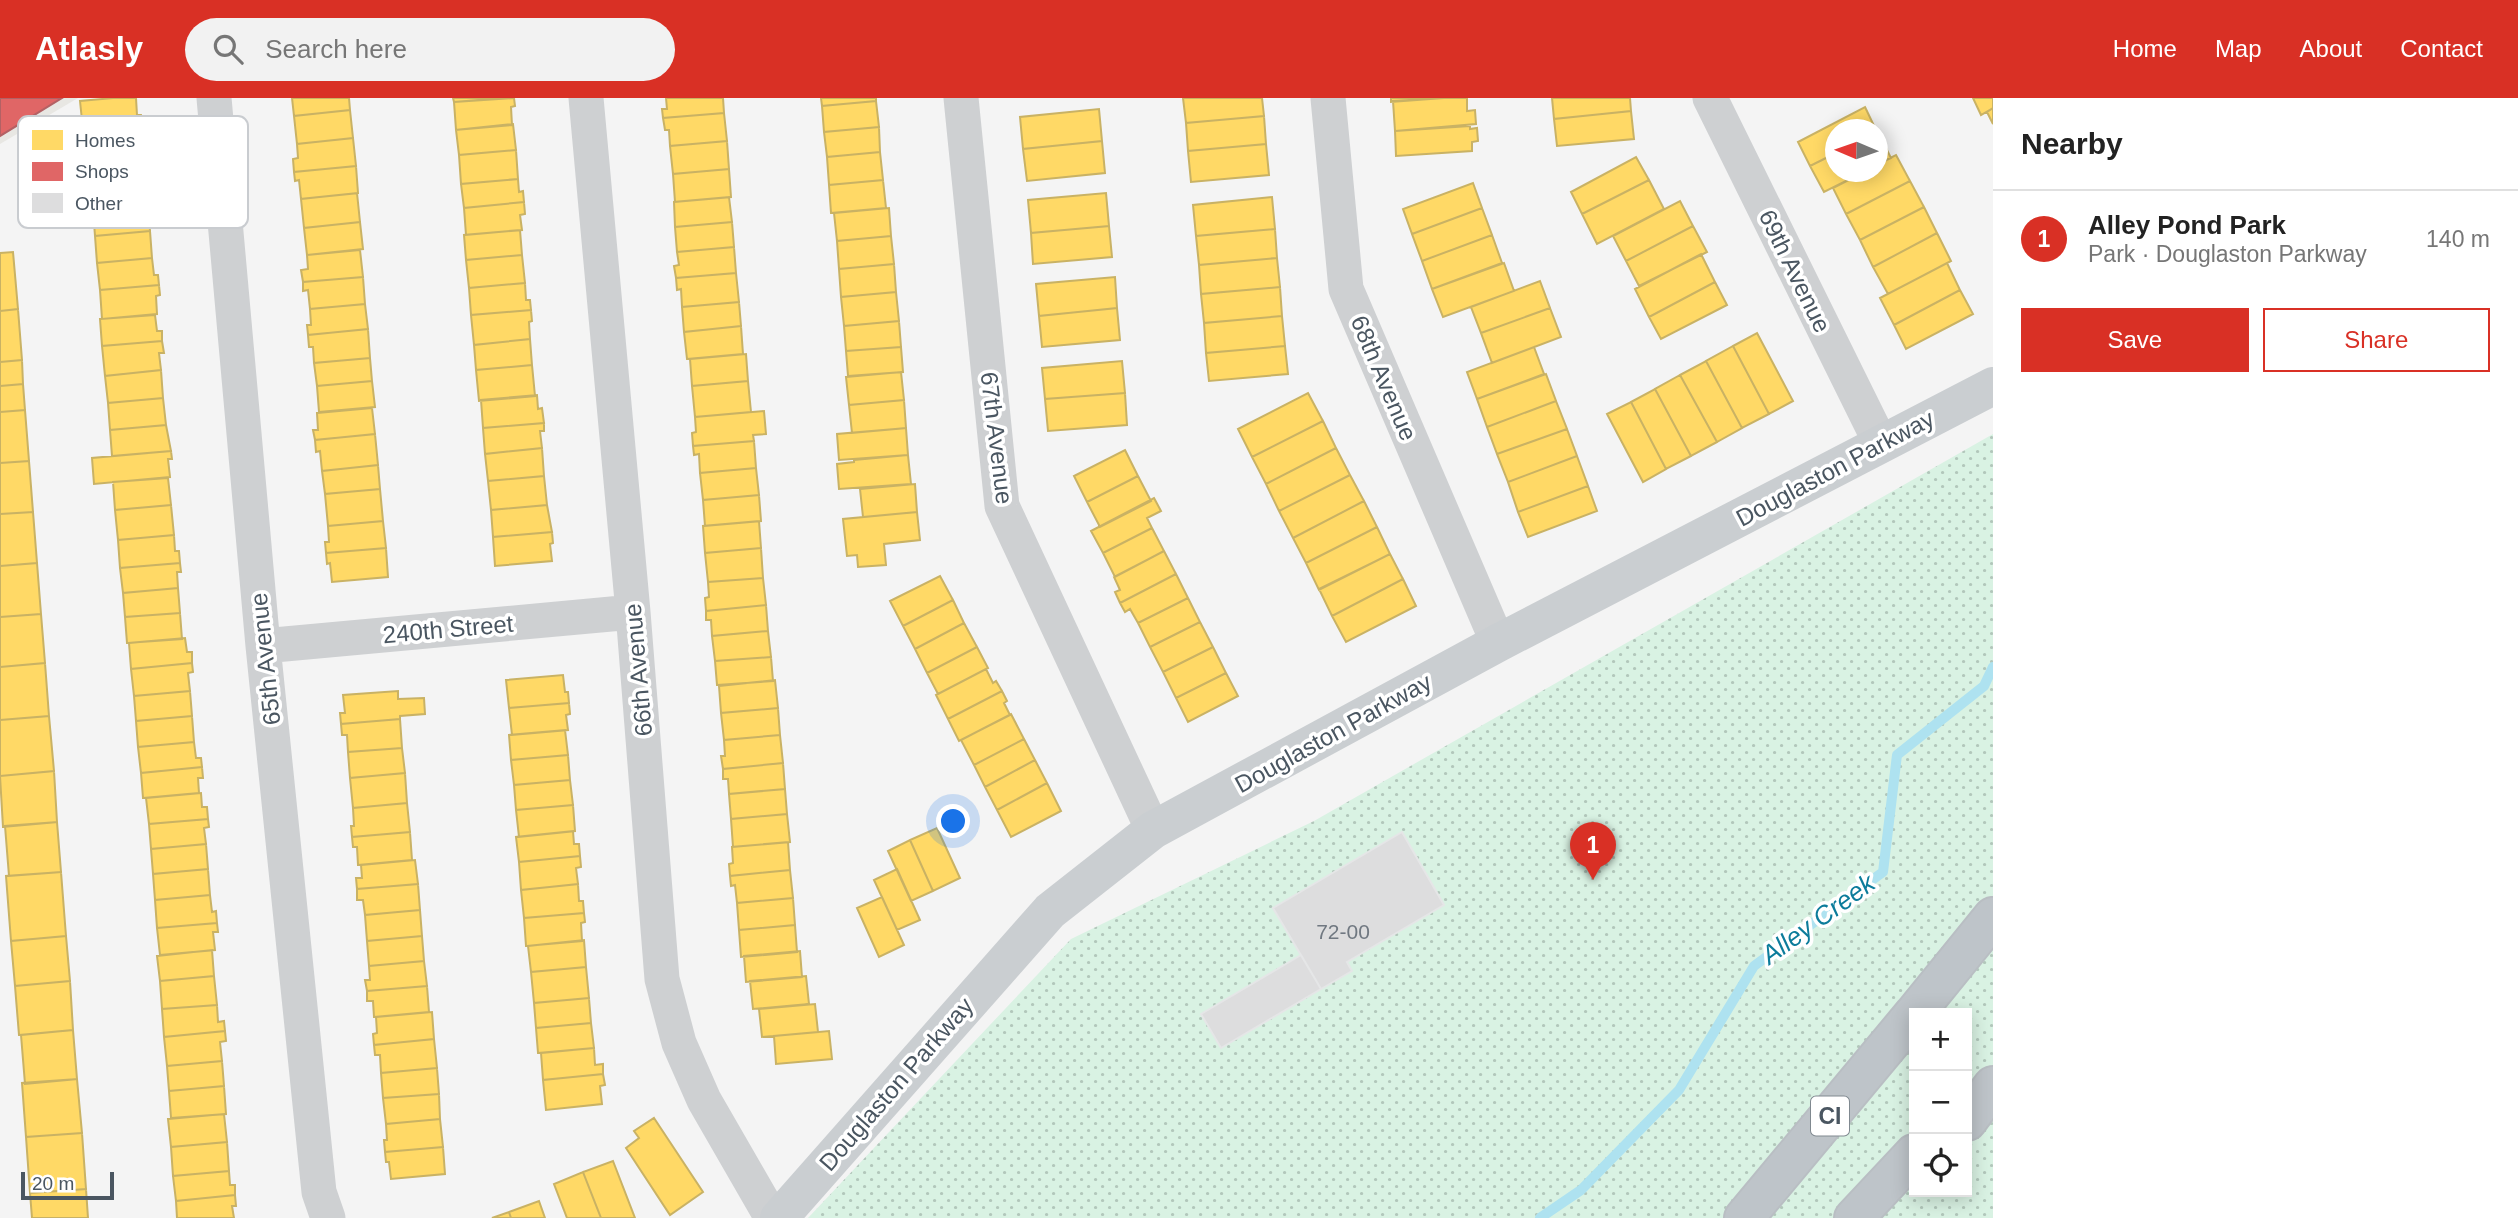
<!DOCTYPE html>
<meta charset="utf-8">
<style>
:root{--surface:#fff;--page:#f2f2f2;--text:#222;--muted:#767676;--line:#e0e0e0;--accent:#d93025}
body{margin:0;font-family:Arial,sans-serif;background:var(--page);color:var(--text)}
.controls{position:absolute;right:21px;bottom:21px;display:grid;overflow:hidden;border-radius:0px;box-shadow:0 4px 18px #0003}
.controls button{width:63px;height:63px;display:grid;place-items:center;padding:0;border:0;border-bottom:2px solid var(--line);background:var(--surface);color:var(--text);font:35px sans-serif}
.compass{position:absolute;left:1825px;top:21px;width:63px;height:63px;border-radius:50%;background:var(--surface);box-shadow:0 4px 18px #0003;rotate:272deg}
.scale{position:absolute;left:21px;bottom:18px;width:93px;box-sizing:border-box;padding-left:7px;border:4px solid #4a5661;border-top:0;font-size:19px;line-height:24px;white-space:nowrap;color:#4a5661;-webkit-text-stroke:5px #fff;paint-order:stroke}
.you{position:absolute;left:954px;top:724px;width:24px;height:24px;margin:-18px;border:5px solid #fff;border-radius:50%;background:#1a73e8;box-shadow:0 0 0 10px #1a73e833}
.badge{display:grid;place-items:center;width:46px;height:46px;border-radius:50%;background:var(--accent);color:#fff;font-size:23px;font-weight:700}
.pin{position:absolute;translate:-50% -58px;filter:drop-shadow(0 2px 4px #0008)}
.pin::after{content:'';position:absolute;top:37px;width:24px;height:21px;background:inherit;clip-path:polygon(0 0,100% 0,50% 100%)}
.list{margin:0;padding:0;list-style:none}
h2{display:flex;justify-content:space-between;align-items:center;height:91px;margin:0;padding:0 28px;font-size:30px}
h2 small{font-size:23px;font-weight:400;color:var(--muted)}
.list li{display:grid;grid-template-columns:46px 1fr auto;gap:21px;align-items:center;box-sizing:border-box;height:98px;padding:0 28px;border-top:2px solid var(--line)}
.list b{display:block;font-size:26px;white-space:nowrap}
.list p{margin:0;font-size:23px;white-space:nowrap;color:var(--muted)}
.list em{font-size:23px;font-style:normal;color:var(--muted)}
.actions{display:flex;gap:14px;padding:21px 28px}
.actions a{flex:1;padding:16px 0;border:2px solid var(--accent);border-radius:0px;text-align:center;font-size:24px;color:var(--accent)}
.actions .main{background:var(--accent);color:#fff}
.icon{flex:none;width:38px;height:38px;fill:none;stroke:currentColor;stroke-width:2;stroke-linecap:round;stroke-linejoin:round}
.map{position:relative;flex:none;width:1993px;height:1120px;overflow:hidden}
header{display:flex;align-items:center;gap:42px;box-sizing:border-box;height:98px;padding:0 35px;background:var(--accent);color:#fff}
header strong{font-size:33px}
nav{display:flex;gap:38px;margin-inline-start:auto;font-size:24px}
.search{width:490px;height:63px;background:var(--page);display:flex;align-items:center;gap:18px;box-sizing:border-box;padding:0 24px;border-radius:38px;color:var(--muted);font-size:26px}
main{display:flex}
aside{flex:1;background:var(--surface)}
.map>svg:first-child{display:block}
</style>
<header>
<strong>Atlasly</strong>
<div class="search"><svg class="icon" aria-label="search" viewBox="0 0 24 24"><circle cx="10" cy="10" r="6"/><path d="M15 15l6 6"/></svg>Search here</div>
<nav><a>Home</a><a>Map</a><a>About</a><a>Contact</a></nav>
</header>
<main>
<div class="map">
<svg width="1993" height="1120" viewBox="0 0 1993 1120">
<defs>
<pattern id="park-dots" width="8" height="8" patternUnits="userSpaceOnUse" patternTransform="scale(1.75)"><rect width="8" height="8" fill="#d9f2e3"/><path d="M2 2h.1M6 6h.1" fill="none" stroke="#b2c7bb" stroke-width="1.8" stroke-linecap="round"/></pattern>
</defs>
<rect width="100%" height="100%" fill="#f4f4f4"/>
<path fill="#e8e7e3" d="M0 0H78L0 46Z"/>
<path fill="url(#park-dots)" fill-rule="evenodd" d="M1993 336V1120H808L1071 841 1314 723ZM1914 915H1967V1094H1914Z"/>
<path fill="#ffd966" stroke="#c9b264" stroke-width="2" d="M113 0H136L137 17H141L143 27 83 32 80 3Z
M292 0H349L350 12 294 18Z
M453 0H503L454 4Z
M514 0 515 8 511 9 512 27 456 32 454 4Z
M666 0H723L724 15 663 20 662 11H667Z
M821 0H876V3L822 8Z
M1183 0H1262L1264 18 1186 25Z
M1391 0H1444L1391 4Z
M1444 0H1467V13L1475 12 1476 26 1395 33 1393 3Z
M1552 0H1630L1631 13 1554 21Z
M1973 0H1993V10L1981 17Z
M876 3 879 29 824 34 822 8Z
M1865 9 1876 32H1836V55L1810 68 1798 44Z
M1993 10V26L1987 14Z
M1099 11 1102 43 1023 51 1020 19Z
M350 12 353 40 297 46 294 18Z
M1631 13 1634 41 1557 48 1554 21Z
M724 15 727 43 670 48 669 32H665L663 20Z
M1264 18 1266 46 1188 53 1186 25Z
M513 26 516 52 459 57 456 32Z
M1470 28V31L1477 30 1478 43 1472 44V53L1396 58 1395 33Z
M879 29 880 54 827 59 824 34Z
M1878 34 1891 60 1878 66Z
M353 40 356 68 294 74 293 61 298 60 297 46Z
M727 43 729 71 673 76 670 48Z
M1102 43 1105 75 1027 83 1023 51Z
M1266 46 1269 77 1191 84 1188 53Z
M516 52 518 81 461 86 459 57Z
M880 54 883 82 829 87 827 59Z
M1836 55V74H1864L1824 94 1810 68Z
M1896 57 1910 83 1846 116 1833 90 1864 74H1878V66Z
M1636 59 1649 82 1582 116 1571 94Z
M356 68 358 95 301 101 299 82 295 83 294 74Z
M729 71 731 99 675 104 673 76Z
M518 81 519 94 523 93 524 104 464 110 461 86Z
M883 82 886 110 831 115 829 87Z
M1649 82 1664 111 1597 146 1582 116Z
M1910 83 1924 109 1860 142 1846 116Z
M1473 85 1482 110 1412 136 1403 111Z
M357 95 360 124 304 130 301 101Z
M1106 95 1109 128 1031 135 1028 102Z
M729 99 732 124 675 129 674 104Z
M1272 99 1275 131 1196 138 1193 107Z
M1680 103 1693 128 1626 163 1613 138Z
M524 104 525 116 520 117 522 132 466 137 464 110Z
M148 106 150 133 95 138 93 111Z
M1924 109 1937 135 1873 169 1860 142Z
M889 110 891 138 837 143 834 115Z
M1482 110 1492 137 1422 163 1412 136Z
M360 124 363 151 307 157 304 130Z
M732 124 734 149 677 154 675 129Z
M1109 128 1112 159 1033 166 1031 135Z
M1693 128 1707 154 1639 188 1626 163Z
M1275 131 1277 160 1199 167 1196 138Z
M520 132 522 157 466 162 464 137Z
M150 133 152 160 97 165 95 138Z
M1937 135 1951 163 1888 196 1873 169Z
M1492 137 1502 165 1432 191 1422 163Z
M891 138 894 166 839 171 837 143Z
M734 149 736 175 676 180 674 168 679 167 677 154Z
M360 152 363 179 303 184 301 172 308 171 307 157Z
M13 154 18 211 0 213V155Z
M1701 156 1715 184 1649 219 1635 191Z
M522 157 525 185 469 190 466 162Z
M152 160 154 177H158L159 187 100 192 97 165Z
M1277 160 1280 189 1201 196 1199 167Z
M1504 165 1514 193 1443 219 1432 191Z
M1947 165 1960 192 1894 227 1880 200Z
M894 166 896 194 841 199 839 171Z
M736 175 739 204 682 209 681 191 677 192 676 180Z
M363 179 365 206 310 211 308 192 303 193V184Z
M1115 179 1117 210 1039 218 1036 186Z
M1540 183 1550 210 1481 235 1471 209Z
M1715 184 1727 207 1661 241 1649 219Z
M525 185 526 202H530L531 212 471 217 469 190Z
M159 187 160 197 156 198 157 216 102 221 100 192Z
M1280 189 1282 218 1204 225 1201 196Z
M1960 192 1973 216 1906 251 1894 227Z
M896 194 899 223 844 228 841 199Z
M739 204 741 228 684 234 682 209Z
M365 206 368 231 308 237 307 227H311L310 211Z
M1117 210 1120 242 1042 249 1039 218Z
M1550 210 1561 239 1492 265 1481 235Z
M18 211 22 262 0 264V213Z
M531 212 532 223 529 224 530 241 474 247 471 217Z
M155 217 157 233H162V243L102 248 100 221Z
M1282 218 1285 248 1206 255 1204 225Z
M899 223 901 249 846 253 844 228Z
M741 228 743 256 687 261 684 234Z
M368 231 370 260 314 265 313 249H309L308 237Z
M1757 235 1793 303 1769 316 1733 248Z
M530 241 532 267 476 272 474 247Z
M162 243 164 255H159L161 272 105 278 102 248Z
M1285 248 1288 276 1209 283 1206 255Z
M1733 248 1769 316 1742 330 1706 263Z
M901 249 903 274 848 278 846 253Z
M1534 249 1544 276 1477 301 1467 274Z
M746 256 748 283 692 288 690 261Z
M370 260 372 283 317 288 314 265Z
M22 262 23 286 0 288V264Z
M1122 263 1125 295 1045 301 1042 270Z
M1706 263 1742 330 1717 344 1680 277Z
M532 267 535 298 479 303 476 272Z
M161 272 163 300 108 305 105 278Z
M901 274 904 302 849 307 846 279Z
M1546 276 1556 303 1487 329 1477 301Z
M1680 277 1717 344 1691 358 1655 291Z
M372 283 375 309 319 314 317 288Z
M748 283 751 314 695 319 692 288Z
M23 286 25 312 0 314V288Z
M1655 291 1691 358 1666 371 1631 304Z
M1125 295 1127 327 1048 333 1045 301Z
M1308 295 1323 323 1252 359 1238 331Z
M537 297 538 311 542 310 544 325 483 330 481 302Z
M163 300 166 327 110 332 108 305Z
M904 302 906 330 852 335 849 307Z
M1556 303 1567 331 1497 356 1487 329Z
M1631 304 1666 371 1643 384 1607 316Z
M372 310 375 336 315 342 313 332H318L317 315Z
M25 312 29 363 0 365V314Z
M764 313 766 336 753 337 754 343 693 348 692 335 696 334 695 319Z
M1323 323 1336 350 1266 386 1252 359Z
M544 325V333H540L542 350 485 356 483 330Z
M166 327 171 353 112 358 110 332Z
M906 330 908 357 839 362 837 336Z
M1567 331 1577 358 1508 384 1497 356Z
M375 336 378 367 322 373 320 353 316 354 315 342Z
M754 343 756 370 700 375 699 356 694 357 693 348Z
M542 350 544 378 488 383 485 356Z
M1336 350 1350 377 1279 413 1266 386Z
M1125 352 1138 378 1087 404 1074 378Z
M171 353 172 361H168L170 379 94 386 92 360Z
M908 357 911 386 839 391 837 366 854 364V362Z
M1577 358 1588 388 1518 414 1508 384Z
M29 363 33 414 0 416V365Z
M378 367 380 391 325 396 322 373Z
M756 370 759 397 703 402 700 375Z
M1350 377 1364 403 1293 440 1279 413Z
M544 378 547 407 491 412 488 383Z
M1138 378 1151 403 1100 429 1087 404Z
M168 380 171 407 115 412 113 384Z
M915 386 917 414 863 419 860 391Z
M1588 388 1597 413 1528 439 1518 414Z
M380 391 383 423 328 428 325 396Z
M759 397 761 423 705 428 703 402Z
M1154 400 1161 413 1147 420 1152 430 1103 455 1091 433Z
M1364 403 1377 429 1306 465 1293 440Z
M171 407 174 437 118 442 115 412Z
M547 407 552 434 493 439 491 412Z
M33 414 37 465 0 468V416Z
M917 414 920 442 884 446 886 467 858 469 857 457 847 458 843 421Z
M383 423 386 450 326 455 325 444H329L328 428Z
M759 423 761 450 705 455 703 428Z
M1377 429 1390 456 1319 492 1306 465Z
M1152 430 1164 453 1115 479 1103 455Z
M552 434 553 445 550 446 552 463 495 468 493 439Z
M174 437 175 453H179L180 465 120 470 118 442Z
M386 450 388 479 332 484 330 465 327 466 326 455Z
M761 450 763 480 708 484 705 455Z
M1164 453 1176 476 1120 505 1115 494 1120 492 1114 479Z
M1390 456 1403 481 1332 518 1319 491Z
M37 465 41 516 0 519V468Z
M180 465 181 474H177L178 490 123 495 120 470Z
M1176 476 1188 500 1138 525 1130 511 1125 514 1120 505Z
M940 478 953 502 903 528 890 503Z
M763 480 766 507 706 513 705 500 709 499 708 484Z
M1403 481 1416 508 1346 544 1332 518Z
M178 490 180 515 125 519 123 495Z
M1188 500 1200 524 1150 549 1138 525Z
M953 502 964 525 915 551 903 528Z
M766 507 768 533 712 538 711 522H706V513Z
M180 515 182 541 127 545 125 519Z
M41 516 45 565 0 569V519Z
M1200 524 1213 549 1163 574 1150 549Z
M964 525 977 549 927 575 915 551Z
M768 533 771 559 715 563 712 538Z
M185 540 187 554H192V565L131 571 129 545Z
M977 549 988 570 938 596 927 575Z
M1213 549 1226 575 1176 600 1163 574Z
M771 559 773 583 717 587 715 563Z
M45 565 49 618 0 622V569Z
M192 565 193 574 188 575 190 593 134 598 131 571Z
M986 571 993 585 996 583 1002 593 948 621 936 597Z
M1226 575 1238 598 1188 624 1176 600Z
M563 577 565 594H568L569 605 509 610 506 582Z
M775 582 778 610 721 615 719 588Z
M190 593 192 618 136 623 134 598Z
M398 593V601L424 600 425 616 400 618V621L341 626 340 615H345L343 597Z
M1002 593 1007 603 1004 605 1010 617 959 643 948 621Z
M569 605 570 616 566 617 568 632 512 637 509 610Z
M778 610 780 637 724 642 721 615Z
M1011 616 1024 641 974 667 961 642Z
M49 618 54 673 0 678V622Z
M192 618 194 644 138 649 136 623Z
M400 621 402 650 348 654 347 637H342L341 626Z
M565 632 568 657 511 662 509 637Z
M780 637 783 665 723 671 721 658H725L724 642Z
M1024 641 1035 662 985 689 974 667Z
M194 644 196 660H201L202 669 141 675 138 649Z
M402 650 405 675 350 680 348 654Z
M568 657 570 682 514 687 511 662Z
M1035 662 1047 685 997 712 985 689Z
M783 665 785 691 729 696 728 681H723V671Z
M202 669 203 680H198L199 695 143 700 141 675Z
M54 673 57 724 3 729 0 678Z
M405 675 407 705 353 710 350 680Z
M570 682 573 707 516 712 514 687Z
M1047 685 1061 713 1011 739 997 712Z
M785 691 787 716 731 721 729 696Z
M201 695 202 709H207L208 721 149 726 146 700Z
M407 705 410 734 352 739 351 728H354L353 710Z
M573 707 575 733 519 739 516 712Z
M787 716 790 744 733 749 731 721Z
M208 721 209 729 204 730 206 746 151 751 149 726Z
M57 724 61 774 9 778 5 728Z
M937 730 960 780 933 793 910 742Z
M573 733 574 746H579L580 758 519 764 516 739Z
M410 734 412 762 358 767 357 749H353L352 739Z
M910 742 933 793 911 803 888 753Z
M788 744 790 772 730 778 729 766 733 765 732 749Z
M206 746 208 771 153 776 151 751Z
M580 758 581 769 576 770 578 786 521 792 519 764Z
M415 762 418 786 357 791 356 780H362L361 767Z
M208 771 210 797 155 802 153 776Z
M897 771 920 822 897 832 874 782Z
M790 772 793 800 737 805 735 787 731 788 730 778Z
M61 774 66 838 11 843 6 778Z
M418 786 420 812 365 817 363 802H357V791Z
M578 786 579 803H583L584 815 524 820 521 792Z
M210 797 212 814 216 813 217 825 157 830 155 802Z
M882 799 904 847 879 859 857 810Z
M793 800 795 827 739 832 737 805Z
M420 812 422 838 367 843 365 817Z
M584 815 585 824 581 825 582 843 526 848 524 820Z
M217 825 218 834H213L215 852 160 857 157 830Z
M795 827 797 854 741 859 739 832Z
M66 838 70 883 15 888 11 843Z
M422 838 424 863 369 868 367 843Z
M584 842 586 869 531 874 528 848Z
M212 852 214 878 160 883 157 858Z
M800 853 802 879 746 884 744 858Z
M424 863 427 888 367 893 365 882H370L369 868Z
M586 869 589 900 534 905 531 874Z
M214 878 217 907 162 911 160 883Z
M806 878 809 906 753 911 750 883Z
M70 883 73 932 19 937 15 888Z
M427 888 429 914 374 919 373 903H367V893Z
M589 900 591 925 536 930 534 905Z
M815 906 818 934 762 939 759 911Z
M217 907 218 924 224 923 225 933 164 939 162 911Z
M432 914 434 941 374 947 373 936 377 935 376 919Z
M591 925 594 950 538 955 536 930Z
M73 932 77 981 25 986 21 937Z
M225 933 226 943 220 944 222 963 167 968 164 939Z
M829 933 832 961 776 966 774 938Z
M434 941 437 970 381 975 380 957H375L374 947Z
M594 950 595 967 603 966V976L543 982 541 955Z
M222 963 224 988 169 993 167 968Z
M437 970 439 996 383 1000 381 975Z
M603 976 605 987 600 988 602 1006 546 1012 543 982Z
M77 981 82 1035 26 1039 22 985Z
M224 988 226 1016 171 1020 169 993Z
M439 996 440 1021 386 1026 383 1000Z
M224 1016 227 1044 171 1049 168 1021Z
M654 1020 703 1094 670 1117 626 1050 639 1040 634 1033Z
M440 1021 443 1049 385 1054 384 1042H387L386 1026Z
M82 1035 86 1091 30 1095 26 1039Z
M227 1044 229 1073 173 1078 171 1049Z
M443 1049 445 1076 391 1081 389 1064H386L385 1054Z
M613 1063 635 1120H601L583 1074Z
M229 1073 230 1087H235V1097L176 1103 173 1078Z
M583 1074 601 1120H567L554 1086Z
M86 1091 88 1120H32L30 1095Z
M235 1097 236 1108H232L234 1120H177L176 1103Z
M539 1103 545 1120H511L509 1114Z
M509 1114 511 1120H492Z"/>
<path fill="#e06666" stroke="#b36164" stroke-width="2" d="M0 0H62L0 38Z"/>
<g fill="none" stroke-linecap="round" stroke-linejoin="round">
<path stroke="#aee2f0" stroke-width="10" d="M1540 1120 1581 1092 1679 992 1754 868 1883 774 1897 657 1984 588 1993 569"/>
</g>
<path fill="#ddddde" stroke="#e5e6e7" stroke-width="2" d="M1402 734 1444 807 1347 864 1352 873 1321 891 1273 810Z
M1301 857 1321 891 1221 950 1201 916Z"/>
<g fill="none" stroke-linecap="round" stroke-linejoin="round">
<defs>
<path id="highway" d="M1915 915 1993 819
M1967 1023 1993 988
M1744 1120 1914 916
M1854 1120 1914 1056"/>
</defs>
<use href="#highway" stroke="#b9bec3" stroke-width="42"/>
<path stroke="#ced0d2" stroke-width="35" d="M214 0 263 548 319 1094 328 1120
M586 0 633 514 662 881 679 945 704 1002 772 1120
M961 0 1002 408 1153 732
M1328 0 1346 191 1498 545
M1710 0 1881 346
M263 548 633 514"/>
<path stroke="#caced1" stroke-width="38" d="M779 1120 1050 813 1153 732 1498 545 1993 288"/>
<use href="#highway" stroke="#bec4c9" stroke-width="38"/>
</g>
<g text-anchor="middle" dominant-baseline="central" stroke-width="7" stroke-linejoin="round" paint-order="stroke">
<g font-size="21" fill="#707881">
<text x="1343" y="833">72-00</text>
</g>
<rect fill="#fff" stroke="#808990" stroke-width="2" x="1811" y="998.5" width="38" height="39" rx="5"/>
<g font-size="23" font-weight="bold" fill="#4a5661">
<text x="1830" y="1018">CI</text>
</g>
<g font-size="24" fill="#4a5661" stroke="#fff">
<text transform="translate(1795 173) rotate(64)">69th Avenue</text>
<text transform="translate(1384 280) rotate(67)">68th Avenue</text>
<text transform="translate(997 340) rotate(83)">67th Avenue</text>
<text transform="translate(1835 370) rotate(-28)">Douglaston Parkway</text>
<text transform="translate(448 531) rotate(-5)">240th Street</text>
<text transform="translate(265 561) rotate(-96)">65th Avenue</text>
<text transform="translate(638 572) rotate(-95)">66th Avenue</text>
<text transform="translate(1333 635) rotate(-29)">Douglaston Parkway</text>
<text transform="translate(896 986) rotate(-49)">Douglaston Parkway</text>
</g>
<g font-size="26" font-style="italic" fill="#0c7c9b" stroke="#fff">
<text transform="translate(1818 821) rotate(-36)">Alley Creek</text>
</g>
</g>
<rect x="18" y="18" width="230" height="112" rx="10" fill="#fff" stroke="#c9ccd0" stroke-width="2"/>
<rect x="32" y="32" width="31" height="20" fill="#ffd966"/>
<rect x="32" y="64" width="31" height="19" fill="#e06666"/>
<rect x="32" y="95" width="31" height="20" fill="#ddddde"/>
<g font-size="19" fill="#4a5661">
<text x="75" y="49">Homes</text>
<text x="75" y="80">Shops</text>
<text x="75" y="112">Other</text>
</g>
</svg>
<div class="controls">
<button>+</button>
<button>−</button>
<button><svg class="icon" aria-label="locate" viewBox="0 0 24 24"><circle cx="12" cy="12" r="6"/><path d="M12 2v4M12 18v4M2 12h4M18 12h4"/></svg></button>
</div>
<svg class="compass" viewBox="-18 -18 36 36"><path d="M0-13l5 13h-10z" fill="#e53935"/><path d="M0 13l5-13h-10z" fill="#767676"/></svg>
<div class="scale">20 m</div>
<div class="you"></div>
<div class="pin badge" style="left:1593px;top:782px">1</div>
</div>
<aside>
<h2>Nearby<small></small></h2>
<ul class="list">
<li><span class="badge">1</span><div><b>Alley Pond Park</b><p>Park · Douglaston Parkway</p></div><em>140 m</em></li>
</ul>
<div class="actions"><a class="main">Save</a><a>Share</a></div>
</aside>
</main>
